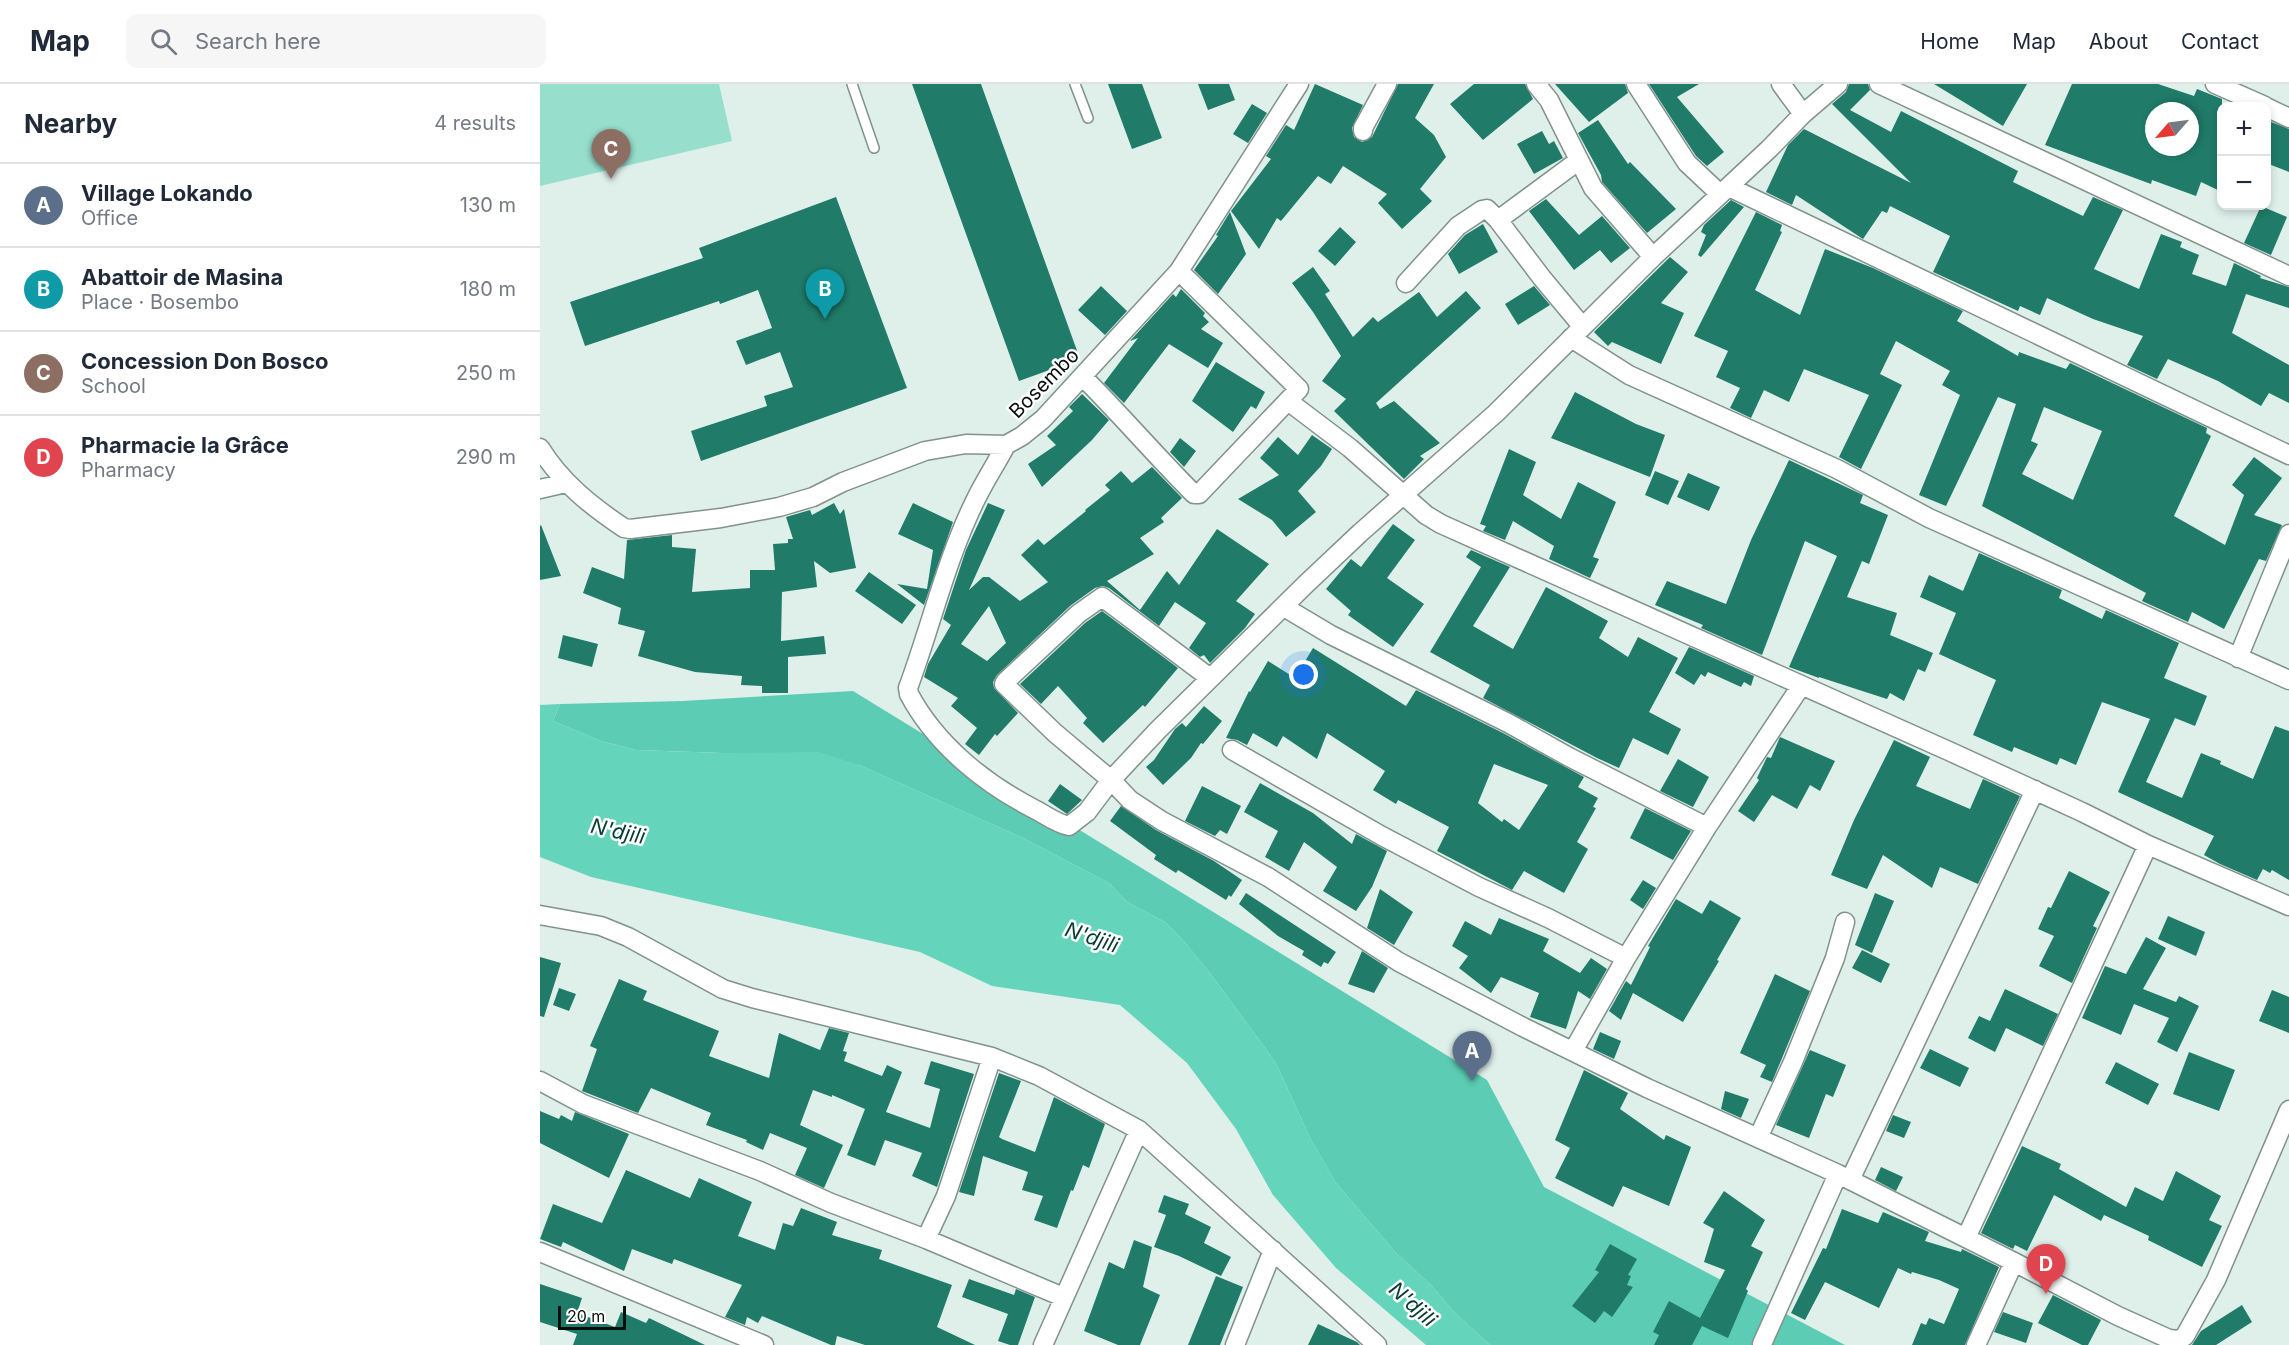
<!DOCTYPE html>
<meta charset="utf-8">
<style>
:root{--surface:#fff;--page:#f6f6f7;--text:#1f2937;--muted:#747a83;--line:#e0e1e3;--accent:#b32b6d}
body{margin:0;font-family:Inter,sans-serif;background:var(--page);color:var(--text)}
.controls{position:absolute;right:18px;top:18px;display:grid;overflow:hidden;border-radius:12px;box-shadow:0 3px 9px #0003}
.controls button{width:54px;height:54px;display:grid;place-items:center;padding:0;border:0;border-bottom:2px solid var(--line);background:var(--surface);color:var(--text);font:30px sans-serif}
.compass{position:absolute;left:1605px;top:18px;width:54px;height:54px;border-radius:50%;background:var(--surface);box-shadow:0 3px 9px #0003;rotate:242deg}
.scale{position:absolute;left:18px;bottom:15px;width:68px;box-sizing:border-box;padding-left:6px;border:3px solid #080e0c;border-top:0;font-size:16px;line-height:21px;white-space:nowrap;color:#080e0c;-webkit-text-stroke:4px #fff;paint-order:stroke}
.you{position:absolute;left:764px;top:591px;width:21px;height:21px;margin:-15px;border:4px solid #fff;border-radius:50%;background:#1a73e8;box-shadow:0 0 0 9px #1a73e833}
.badge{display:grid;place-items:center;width:39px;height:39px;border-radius:50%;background:var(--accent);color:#fff;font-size:20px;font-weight:700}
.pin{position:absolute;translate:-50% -50px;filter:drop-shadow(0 2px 3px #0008)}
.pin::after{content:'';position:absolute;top:32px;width:21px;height:18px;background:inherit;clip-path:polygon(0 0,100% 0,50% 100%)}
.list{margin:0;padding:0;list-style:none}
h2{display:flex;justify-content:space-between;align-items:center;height:78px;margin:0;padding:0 24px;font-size:26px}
h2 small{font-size:20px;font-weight:400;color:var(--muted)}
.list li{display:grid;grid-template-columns:39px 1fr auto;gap:18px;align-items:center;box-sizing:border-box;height:84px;padding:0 24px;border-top:2px solid var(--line)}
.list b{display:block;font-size:22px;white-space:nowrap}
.list p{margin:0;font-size:20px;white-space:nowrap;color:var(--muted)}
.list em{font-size:20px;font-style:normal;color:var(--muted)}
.icon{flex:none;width:33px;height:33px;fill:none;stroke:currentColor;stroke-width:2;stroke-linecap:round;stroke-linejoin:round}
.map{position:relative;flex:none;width:1749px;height:1261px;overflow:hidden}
header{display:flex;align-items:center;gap:36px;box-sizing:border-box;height:84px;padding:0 30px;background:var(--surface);border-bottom:2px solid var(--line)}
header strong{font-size:28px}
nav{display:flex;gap:33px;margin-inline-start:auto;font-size:21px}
.search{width:420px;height:54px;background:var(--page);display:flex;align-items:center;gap:15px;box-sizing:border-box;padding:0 21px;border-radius:12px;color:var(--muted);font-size:22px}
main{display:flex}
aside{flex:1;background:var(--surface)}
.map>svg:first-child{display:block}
</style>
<header>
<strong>Map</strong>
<div class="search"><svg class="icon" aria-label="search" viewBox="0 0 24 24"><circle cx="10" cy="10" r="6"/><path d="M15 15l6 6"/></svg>Search here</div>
<nav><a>Home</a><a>Map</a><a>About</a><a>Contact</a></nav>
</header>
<main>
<aside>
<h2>Nearby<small>4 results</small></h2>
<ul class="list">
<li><span class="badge" style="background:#5c6f8a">A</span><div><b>Village Lokando</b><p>Office</p></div><em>130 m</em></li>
<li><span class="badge" style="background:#0f9aa8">B</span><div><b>Abattoir de Masina</b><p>Place · Bosembo</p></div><em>180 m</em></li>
<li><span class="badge" style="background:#8d6e63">C</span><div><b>Concession Don Bosco</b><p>School</p></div><em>250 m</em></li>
<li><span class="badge" style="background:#e0444e">D</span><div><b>Pharmacie la Grâce</b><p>Pharmacy</p></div><em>290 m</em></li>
</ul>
</aside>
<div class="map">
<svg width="1749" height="1261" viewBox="0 0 1749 1261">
<rect width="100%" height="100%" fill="#dff0eb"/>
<path fill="#97decc" d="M0 0H179L192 57 0 102Z"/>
<path fill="#5ccdb4" d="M313 607 947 996 1004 1103 1305 1261H950L914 1228 892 1202 856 1169 796 1099 770 1054 736 979 670 889 641 854 625 838 587 818 569 799 483 754 319 681 182 669 96 666 61 657 13 637 20 620 142 617Z"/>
<path fill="#64d4bb" d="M20 620 13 637 61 657 96 666 182 669 279 668 319 681 483 754 569 799 587 818 625 838 641 854 670 889 736 979 770 1054 796 1099 856 1169 892 1202 914 1228 950 1261H886L796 1184 733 1111 696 1045 647 979 580 921 452 902 380 868 51 793 0 773V621Z"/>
<path fill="#207b69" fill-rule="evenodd" d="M372 0H441L540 275 479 297Z
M568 0H602L622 54 592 65Z
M658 0H689L695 16 668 26Z
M775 0 823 21 812 44 814 53 822 58 832 53 858 0H894L875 34 894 51 906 73 880 105 892 117 862 145 838 119 847 110 803 82 791 100 778 92 741 137 737 134 719 165 691 127 731 75 726 72 746 41 754 46Z
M934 0H985L993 15 943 56 910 20Z
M1015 0H1085L1088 9 1049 38Z
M1109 0H1159L1137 13 1184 68 1167 82 1156 72Z
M1309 0H1328L1330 6 1310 26 1351 48 1361 27 1478 87 1473 98 1543 132 1553 113 1583 126 1554 185 1599 205 1621 150 1642 158 1640 163 1659 171 1652 190 1686 202 1694 179 1721 192 1720 194 1749 203V224L1706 210 1692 249 1749 281V319L1729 309 1721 322 1678 297 1628 275 1617 295 1587 281 1603 252 1553 235 1507 214 1500 231 1480 222 1478 227 1393 188 1410 152 1350 122 1347 129 1342 127 1323 155 1256 111 1252 121 1226 108 1248 61 1264 45 1371 99 1292 20 1306 8Z
M1394 0H1487L1463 42Z
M1532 0H1618L1654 12 1657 5 1682 15V22H1683H1682V108L1661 98 1656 112 1612 96 1611 100 1505 61ZM1614 27H1650V63H1614Z
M712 20 727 29 708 59 693 50Z
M1058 36 1088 80 1090 78 1136 125 1107 149 1062 98 1061 91 1038 49Z
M1726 36 1749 45V88L1726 79Z
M1002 47 1009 60 1014 57 1023 74 994 90 977 60Z
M296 113 367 304 161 377 151 347 227 322 224 312 253 303 240 268 206 281 196 257 232 244 218 206 180 220 179 217 45 262 30 218 163 174 159 164Z
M1006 115 1039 151 1062 132 1090 164 1071 179 1060 166 1034 186 989 127Z
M1191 116 1204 123 1161 173 1158 171 1166 151 1161 148 1164 141Z
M1721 122 1747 133 1731 171 1704 159Z
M690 128 706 170 678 210 654 186 678 152 676 151Z
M1216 128 1242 141 1240 147 1242 148 1215 206 1260 231 1285 165 1333 184 1423 227 1417 237 1478 272 1479 268 1526 285 1530 279 1667 344 1666 349 1671 352 1634 432 1685 461 1704 411 1692 401 1714 373 1742 394 1714 431 1742 441 1726 477 1719 475 1684 545 1652 528 1648 538 1602 517 1606 509 1442 422 1476 320 1458 313 1406 422 1379 411 1420 311 1402 301 1410 287 1356 257 1340 290 1362 301 1321 385 1299 373 1329 311 1264 285 1249 318 1224 306 1211 334 1190 324 1200 304 1176 293 1188 267 1154 252ZM1504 323 1562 347 1533 416 1482 390 1498 360 1491 357Z
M943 140 958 168 919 190 908 170 925 151Z
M800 143 816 158 795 182 778 167Z
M1130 173 1148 188 1121 219 1144 229 1121 280 1072 258 1068 262 1054 248Z
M773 183 790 207 785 210 813 253 833 233 838 238 879 208 897 233 926 207 941 224 836 319 840 325 854 317 900 359 880 372 884 375 864 395 794 327 806 315 782 297 801 272 773 228 752 199Z
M561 202 587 227 565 251 538 226Z
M994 202 1010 221 978 241 965 220Z
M641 205 665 229 663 232 669 238 661 245 683 259 668 284 629 260 584 319 564 299 598 254 590 257 633 210 636 213Z
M676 278 725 308 716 325 711 322 693 348 652 317Z
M1035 308 1096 340 1125 351 1110 393 1011 354Z
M542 310 569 336 552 356 502 403 488 380 516 361 507 352 533 327 529 323Z
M772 351 792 365 781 382 758 407 776 428 746 453 732 436 698 415 739 391 720 374 738 353 758 371Z
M640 354 656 367 644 383 630 368Z
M969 365 996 378 983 411 1021 435 1038 398 1076 418 1053 473 1059 475 1050 494 1009 475 1014 462 973 437 965 456 943 447 946 442 940 440Z
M1249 376 1323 411 1320 419 1348 431 1329 480 1322 477 1307 513 1357 529 1350 551 1393 569 1385 588 1378 585 1364 617 1350 609 1347 615 1279 593V594L1249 583 1297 472 1265 457 1222 571 1161 544 1163 541 1115 521 1127 497 1186 520 1211 456Z
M612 383 642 414 621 434 624 438 600 454 614 470 567 497 600 526 627 487 639 501 677 445 729 480 696 517 715 530 705 544 670 579 664 571 660 573 649 564 666 539 635 518 619 542 569 504 563 502 555 504 530 522 457 591 453 598 454 604 478 629 457 652 455 650 439 671 425 660 437 644 411 622 418 614 384 593 388 580 411 541 403 535 426 466 448 419 465 426 429 506 443 493H449L480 517 508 498 481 471 498 455 504 461 546 427 545 426 570 406 565 401 581 387 592 399ZM449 522 466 559 447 577 421 560Z
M1115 387 1139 397 1128 421 1105 411Z
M1148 389 1180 403 1169 427 1137 413Z
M294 419 300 430 304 425 316 484 290 489 274 477 277 503 242 508 241 557 284 552 286 570 248 573V609H222V602L201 601 202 592 155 588 98 572 105 547 78 540 81 524 43 509 52 483 84 495 87 456 132 451V463L156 465 152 508 210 504V486H235L233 460 248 459V455H253L246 433 270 426 272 431Z
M373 419 413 438 384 521 357 500 387 505 393 466 358 450Z
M853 440 875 456 847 494 884 520 853 563 808 531 811 527 786 505 811 475 821 483Z
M1 441 21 492 0 496V442Z
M931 466 970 483 933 542 973 565 1006 503 1068 537 1059 554 1088 573 1098 553 1138 574 1109 628 1141 645 1128 671 1093 654 1079 684 1057 674 943 614 950 601 890 568 941 483 926 473Z
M1439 469 1522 506 1519 514 1562 535 1566 526 1639 559 1624 594 1667 612 1655 642 1635 634 1606 698 1642 714 1661 669 1681 677 1680 680 1713 695 1735 642 1749 647V796L1732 786 1730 789 1723 785 1717 796 1680 780 1664 771 1674 752 1578 708 1610 635 1562 618 1536 681 1520 674 1517 681 1474 663 1472 668 1433 651 1456 596 1399 570 1416 529 1380 513 1389 491 1423 507Z
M329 488 376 521 362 540 315 507Z
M562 527 638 584 605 623 603 621 563 659 543 639 547 634 518 602 501 620 480 600 545 539Z
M23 551 58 560 52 583 18 574Z
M1149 563 1214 592 1211 602 1204 598 1201 603 1168 588 1165 593 1161 590 1154 601 1135 589Z
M773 564 866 622 876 606 963 649 1044 693 1038 703 1058 714 1053 723 1056 724 1037 758 1048 765 1024 809 984 787 972 806 897 767 909 743 858 716 856 720 833 706 845 687 787 649 777 675 743 652 737 663 713 649 707 661 697 656 686 654 709 607 710 608 728 577 755 594ZM954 680 1008 701 979 746 964 735 962 738 938 719Z
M664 622 682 637 663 660 661 659 651 674 623 701 606 683 614 676 635 645 642 639 646 643Z
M1240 653 1295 677 1280 707 1270 701 1257 725 1232 711 1214 738 1198 727 1219 696 1217 694 1227 673 1231 674Z
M1354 656 1390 673 1376 702 1430 725 1443 695 1480 712 1438 800 1400 783 1392 804 1343 771 1327 805 1291 791 1314 736Z
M1138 675 1169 693 1153 723 1120 707Z
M720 699 773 729 812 760 816 750 847 767 832 803 816 827 783 807 797 783 764 758 749 787 725 773 738 747 704 728Z
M520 700 542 716 527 730 508 717Z
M662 702 701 722 687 750 680 746 675 752 645 737Z
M581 722 616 746 674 777 702 796 691 813 689 811 686 816 638 786 636 789 614 775 616 771 570 737Z
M1105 724 1151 747 1133 776 1090 754Z
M1529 787 1570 808 1553 842 1557 844 1532 899 1499 882 1514 852 1498 845 1508 823 1511 824Z
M1103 796 1116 804 1103 825 1090 816Z
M840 805 873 828 854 861 827 844Z
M706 809 796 868 788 880 784 878 781 883 762 871 764 867 738 852 699 820Z
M1335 809 1354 817 1332 869 1315 861Z
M1136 815 1162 830 1170 816 1201 834 1177 876 1179 877 1143 938 1093 909 1081 936 1069 927 1086 897 1091 901 1110 863 1108 862Z
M1628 832 1665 848 1656 872 1618 855Z
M959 834 1009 855 1003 867 1040 889 1051 874 1067 885 1050 915 1038 907 1026 945 990 933 999 909 961 893 951 909 919 884 928 872 912 862 925 837 951 851Z
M1606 853 1626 864 1603 905 1636 918 1639 912 1659 922 1637 968 1617 958 1629 934 1594 920 1581 951 1542 934 1565 882 1586 890Z
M1322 866 1350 880 1341 899 1312 884Z
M822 867 848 884 834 909 808 900Z
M0 873 21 879 4 933 0 932Z
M1235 890 1270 907 1232 998 1220 993 1226 981 1200 969Z
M79 895 107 907 103 916 179 947 169 972 229 994 239 949 280 966 289 944 309 949 303 967 307 968 304 977 342 992 347 981 362 988 346 1028 390 1044 400 1005 384 1000 391 977 434 990 397 1103 372 1092 382 1069 345 1056 335 1082 307 1071 325 1025 292 1011V1013L273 1006 260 1041 303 1061 284 1104 255 1091 267 1064 230 1049 223 1066 206 1058 207 1056 166 1041 171 1029 111 1004 98 1029 42 1007 57 965 50 962Z
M19 904 36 910 29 927 13 921Z
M1465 905 1518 930 1503 962 1466 944 1455 968 1428 954 1439 932 1450 937Z
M1732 906 1749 913V949L1719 937Z
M1060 948 1081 957 1074 975 1053 965Z
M1390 965 1429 984 1420 1003 1380 984Z
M1270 966 1306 981 1293 1013 1286 1010 1269 1054 1236 1041Z
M1649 968 1695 986 1679 1027 1633 1010Z
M1576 978 1619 1000 1608 1021 1565 999Z
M1044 986 1088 1009 1080 1025 1124 1056 1126 1051 1151 1063 1129 1122 1083 1102 1073 1123 1015 1094 1030 1064 1015 1056Z
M459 989 481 997 459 1053 462 1055 495 1068 514 1013 565 1040 549 1084 543 1081 533 1107 531 1106 517 1144 494 1136 503 1112 482 1106 488 1088 443 1072 434 1112 419 1108Z
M1185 1007 1209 1015 1201 1034 1181 1025Z
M0 1027 19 1035 21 1031 32 1037 35 1028 89 1050 69 1094 0 1059Z
M1353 1031 1371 1038 1364 1054 1346 1047Z
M1482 1062 1521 1080 1519 1085 1586 1123 1595 1103 1623 1117 1636 1087 1681 1112 1669 1136 1682 1142 1662 1183 1608 1156 1609 1152 1564 1131 1561 1137 1514 1111 1487 1167 1475 1161 1473 1165 1441 1149Z
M1341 1083 1363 1093 1356 1107 1335 1096Z
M86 1086 150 1114 159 1094 212 1118 198 1152 235 1166 243 1139 253 1142 261 1124 297 1138 292 1151 342 1166 339 1175 412 1201 397 1243 435 1261H325L297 1252 295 1261H291L222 1232 218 1239 207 1233 205 1241 185 1233 202 1201 134 1175 132 1180 92 1165 84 1187 23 1158 21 1163 0 1155 13 1120 62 1139Z
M1184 1107 1225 1136 1211 1162 1223 1168 1206 1205 1208 1207 1188 1254 1162 1242 1152 1261H1114L1119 1251 1113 1248 1129 1217 1160 1234 1185 1186 1164 1178 1174 1145 1163 1139Z
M624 1111 649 1120 645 1130 671 1143 664 1159 691 1173 681 1192 639 1172 614 1163 626 1131 618 1128Z
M1302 1125 1338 1139 1343 1128 1389 1148 1385 1157 1421 1168 1422 1165 1459 1183 1425 1261H1372L1381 1239 1386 1241 1389 1234 1404 1240 1419 1205 1399 1196 1372 1188 1371 1190 1358 1184 1339 1224 1285 1198 1265 1236 1251 1229 1283 1164 1286 1165Z
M594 1156 612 1163 603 1203 620 1211 600 1261H578L544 1247 569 1178 584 1185Z
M1070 1160 1097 1175 1088 1191 1091 1192 1087 1201 1093 1203 1072 1233 1064 1227 1055 1239 1032 1222 1059 1188 1055 1186Z
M676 1192 703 1203 680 1261H648Z
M429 1195 474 1211 476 1205 495 1213 478 1261H470L458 1257 468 1230 422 1213Z
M0 1200 42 1214 37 1229 75 1243 81 1228 106 1239 109 1234 165 1261H33L37 1250 0 1238Z
M1513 1211 1561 1236 1548 1261H1542L1498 1239Z
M1702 1221 1712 1238 1676 1261H1652L1661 1247Z
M1463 1228 1493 1239 1486 1259 1454 1248Z
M778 1240 817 1258 820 1261H768Z"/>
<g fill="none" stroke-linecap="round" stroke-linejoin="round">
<defs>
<path id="lane" d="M312 0 334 64
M535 0 548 34"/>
<path id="street" d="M996 0 1009 16 1053 104 1113 173
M1096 0 1147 79 1180 110
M1241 0 1263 30
M1339 0 1749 192
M1675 0 1725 22
M1726 23 1749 34
M823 47V44L847 0
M1189 103 1749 371
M958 136 1038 77
M866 199 918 142 942 126 947 125 958 136 1002 194 1042 242
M1031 254 1089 291 1297 385 1389 434 1749 596
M543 293C581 331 616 372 654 410H659L759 305 639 187
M748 317 810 364 886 431 901 440 1411 668 1542 728 1608 761 1749 822
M466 361C456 380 444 398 435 417 406 476 391 542 368 604L369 610C396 661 445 700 496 726 507 732 518 740 529 742L547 728 571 696 618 646 766 500 820 449 956 329 1113 173 1229 65 1263 30 1298 0
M0 364C21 398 51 422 84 444L90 445 181 434 239 423 273 413 303 398 385 367 426 360 466 361 482 352 503 335 639 187 759 0
M0 405 26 399
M744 523 791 551 968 639 1029 673 1167 743
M1698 574 1749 450
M670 594 562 513 538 530 466 597 464 600 515 649 571 696 590 716 622 737 728 793 859 878 983 943 1107 1004 1298 1090 1474 1178 1578 1232 1629 1255 1639 1256 1645 1252 1676 1196 1749 1026
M692 666 842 752 939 803 1008 834 1086 874
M0 831 61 842 88 853 183 905 212 914 452 973 499 992 599 1046 837 1261
M1033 967 1086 874 1167 743 1261 602
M0 997 43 1020 220 1087 291 1119 386 1155 523 1213
M1218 1054 1253 978 1295 874 1305 838
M1310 1096 1495 706
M1426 1154 1608 761
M386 1155 406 1112 452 973
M0 1168 224 1261
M1222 1260 1298 1090
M503 1261 599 1046
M695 1261 733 1166
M1436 1261 1474 1178"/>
</defs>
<use href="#lane" stroke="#81918c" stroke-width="12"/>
<use href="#street" stroke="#81918c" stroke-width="21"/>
<use href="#lane" stroke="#fff" stroke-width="9"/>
<use href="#street" stroke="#fff" stroke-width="18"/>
</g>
<g text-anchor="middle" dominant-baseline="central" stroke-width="5" stroke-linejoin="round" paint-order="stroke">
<g font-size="20" fill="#080e0c" stroke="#fff">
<text transform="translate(504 299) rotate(-45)">Bosembo</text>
</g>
<g font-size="21" font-style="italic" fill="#073c32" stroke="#fff">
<text transform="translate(78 747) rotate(12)">N'djili</text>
<text transform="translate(552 853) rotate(19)">N'djili</text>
<text transform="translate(873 1220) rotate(42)">N'djili</text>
</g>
</g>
</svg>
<div class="controls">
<button>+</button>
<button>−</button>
</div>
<svg class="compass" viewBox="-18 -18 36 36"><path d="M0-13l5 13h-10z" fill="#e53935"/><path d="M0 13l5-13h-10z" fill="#747a83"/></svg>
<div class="scale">20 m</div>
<div class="you"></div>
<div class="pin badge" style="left:932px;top:997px;background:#5c6f8a">A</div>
<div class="pin badge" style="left:285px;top:235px;background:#0f9aa8">B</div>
<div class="pin badge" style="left:71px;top:95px;background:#8d6e63">C</div>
<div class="pin badge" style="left:1506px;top:1210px;background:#e0444e">D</div>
</div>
</main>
